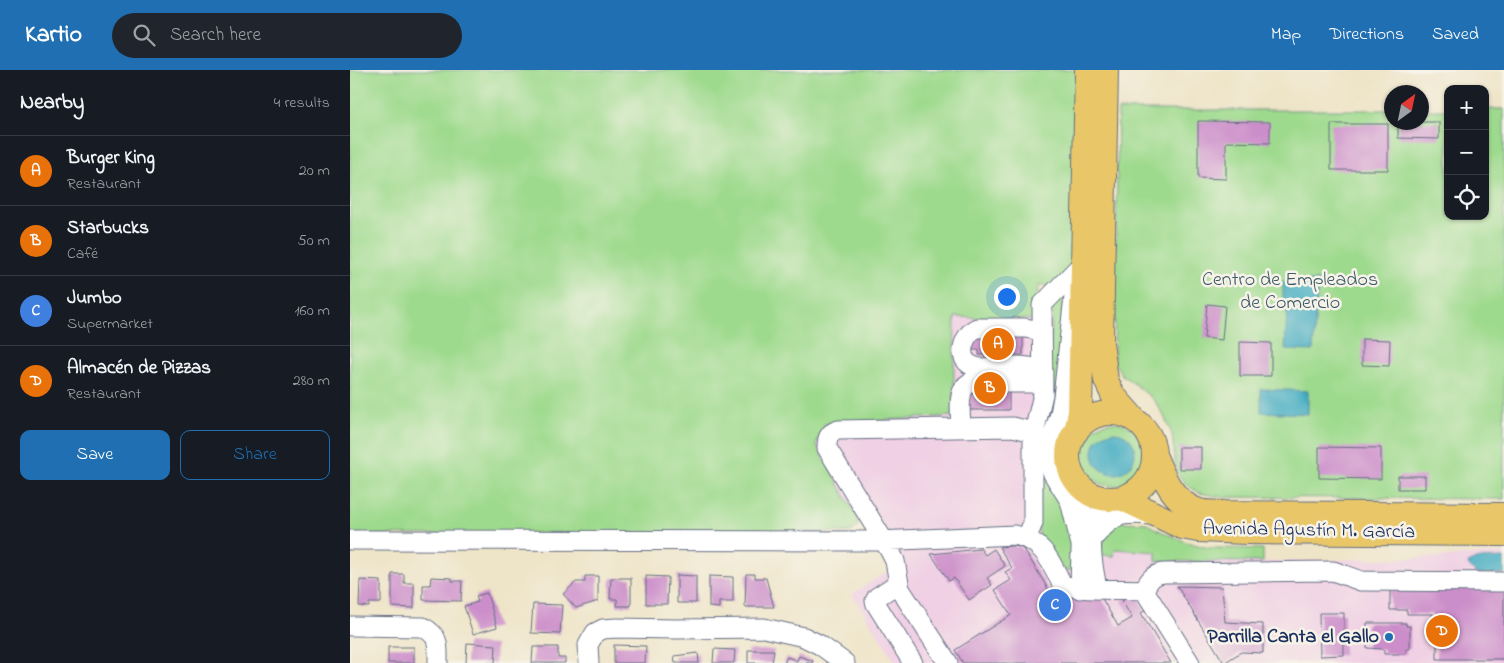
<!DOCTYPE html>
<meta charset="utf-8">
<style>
:root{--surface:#171b24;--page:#20242c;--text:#f1f3f6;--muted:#9ea1a6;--line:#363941;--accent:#1f6fb2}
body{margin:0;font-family:"Indie Flower",sans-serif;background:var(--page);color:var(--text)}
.controls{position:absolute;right:15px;top:15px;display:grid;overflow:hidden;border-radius:10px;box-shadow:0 1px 4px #0004}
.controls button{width:45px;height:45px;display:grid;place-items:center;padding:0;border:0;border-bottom:1px solid var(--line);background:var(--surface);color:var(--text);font:25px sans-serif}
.compass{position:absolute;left:1034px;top:15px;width:45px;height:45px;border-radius:50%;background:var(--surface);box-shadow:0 1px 4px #0004;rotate:33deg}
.you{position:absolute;left:656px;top:226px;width:18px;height:18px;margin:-12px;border:4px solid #fff;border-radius:50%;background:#1a73e8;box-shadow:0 0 0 8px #1a73e833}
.badge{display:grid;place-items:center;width:32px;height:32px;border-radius:50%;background:var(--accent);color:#fff;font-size:16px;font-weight:700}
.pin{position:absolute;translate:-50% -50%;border:2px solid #fff;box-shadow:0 1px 5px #0006}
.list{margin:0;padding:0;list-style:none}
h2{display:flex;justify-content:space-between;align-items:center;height:65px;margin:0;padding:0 20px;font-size:21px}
h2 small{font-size:16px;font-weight:400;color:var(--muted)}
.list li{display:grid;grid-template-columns:32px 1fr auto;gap:15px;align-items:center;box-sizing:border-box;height:70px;padding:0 20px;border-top:1px solid var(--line)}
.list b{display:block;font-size:19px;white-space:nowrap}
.list p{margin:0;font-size:16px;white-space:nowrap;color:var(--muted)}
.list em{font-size:16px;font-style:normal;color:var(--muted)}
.actions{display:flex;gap:10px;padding:15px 20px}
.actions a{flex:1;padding:11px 0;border:1px solid var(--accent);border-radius:10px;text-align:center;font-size:18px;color:var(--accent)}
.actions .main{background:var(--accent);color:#fff}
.icon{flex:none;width:28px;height:28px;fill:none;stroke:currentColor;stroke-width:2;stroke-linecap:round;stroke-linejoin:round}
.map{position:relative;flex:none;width:1154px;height:593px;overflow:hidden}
header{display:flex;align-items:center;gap:30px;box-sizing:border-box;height:70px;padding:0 25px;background:var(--accent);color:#fff}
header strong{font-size:24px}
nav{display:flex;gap:28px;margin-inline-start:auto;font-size:18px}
.search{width:350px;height:45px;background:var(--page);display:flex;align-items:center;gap:12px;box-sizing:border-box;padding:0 18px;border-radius:28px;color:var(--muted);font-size:19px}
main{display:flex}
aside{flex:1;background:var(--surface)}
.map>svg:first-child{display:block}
</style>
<header>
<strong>Kartio</strong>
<div class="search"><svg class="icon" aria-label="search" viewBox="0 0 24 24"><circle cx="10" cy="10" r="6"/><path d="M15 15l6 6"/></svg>Search here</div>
<nav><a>Map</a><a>Directions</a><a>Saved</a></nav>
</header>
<main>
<aside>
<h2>Nearby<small>4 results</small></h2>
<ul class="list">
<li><span class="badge" style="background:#e8710a">A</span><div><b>Burger King</b><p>Restaurant</p></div><em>20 m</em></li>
<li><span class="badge" style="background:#e8710a">B</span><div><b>Starbucks</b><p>Café</p></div><em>50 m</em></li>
<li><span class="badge" style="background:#3f7fe0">C</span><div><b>Jumbo</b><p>Supermarket</p></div><em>160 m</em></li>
<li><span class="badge" style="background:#e8710a">D</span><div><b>Almacén de Pizzas</b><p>Restaurant</p></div><em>280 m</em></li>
</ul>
<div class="actions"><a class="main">Save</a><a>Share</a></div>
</aside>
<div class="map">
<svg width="1154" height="593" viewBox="0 0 1154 593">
<rect width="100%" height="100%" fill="#f7f3e8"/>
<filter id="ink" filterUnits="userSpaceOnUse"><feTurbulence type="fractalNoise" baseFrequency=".02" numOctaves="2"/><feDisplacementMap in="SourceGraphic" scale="10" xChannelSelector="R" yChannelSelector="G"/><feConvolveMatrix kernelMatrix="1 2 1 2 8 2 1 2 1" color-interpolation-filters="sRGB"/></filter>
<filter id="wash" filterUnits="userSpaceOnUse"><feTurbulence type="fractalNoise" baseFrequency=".0096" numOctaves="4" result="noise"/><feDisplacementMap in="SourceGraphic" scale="20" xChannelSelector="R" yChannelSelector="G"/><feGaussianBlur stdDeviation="1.12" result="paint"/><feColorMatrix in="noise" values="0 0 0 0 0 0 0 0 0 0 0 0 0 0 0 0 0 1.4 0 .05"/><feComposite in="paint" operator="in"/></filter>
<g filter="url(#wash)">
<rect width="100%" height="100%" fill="#eee4c7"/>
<path fill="#f0d0e4" d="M605 246 702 251 701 312 718 501 724 503H751V485L763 486 764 479 806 482V491L913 492 1096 487 1154 483V593H546L502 524 541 499 506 445 466 374 475 354 603 345Z"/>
<path fill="#9eda8d" stroke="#5c8476" d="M0 0H734L722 195 702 216H688L686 250 605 247 603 346 475 354 466 374 506 445 508 455 505 459 501 462 0 465Z
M1135 39H1154V429L872 427 849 423 837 415 826 402 822 364 814 346 804 330 786 315 772 305 764 292 768 40H1041L1042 52H1072V40H1098V146H1135Z
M718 216 712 242 710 312 696 365 725 485 723 499 718 501 712 498 697 476 689 464 688 456 685 382 700 282 703 229Z
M731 384a32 32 0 1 1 64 0a32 32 0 1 1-64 0Z
M765 452 796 453 808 460 836 472 859 478 913 479V492L806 491V482L765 479 764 486 751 485C751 472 757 463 765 452Z"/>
<path fill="#41abc1" stroke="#2e6d90" d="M968 211 963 281 935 280 937 241 933 236V212Z
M911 319 958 321V344L911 342Z
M743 383a21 21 0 1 1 42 0a21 21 0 1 1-42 0Z
M1154 488V504H1126L1118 495 1119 492 1126 489Z"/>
<g id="blocks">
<path fill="#cc8eca" d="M848 51 920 52V73L876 72V109L848 108Z
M1048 52H1089V69L1048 68Z
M981 54H1038V100H981Z
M857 234 875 236 872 270 854 268Z
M628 259 673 260V285H629V280H622V269H628Z
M1012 269 1040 270 1039 296 1012 295Z
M890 272 921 273V306H890Z
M621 310H659V340H618L617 325H621Z
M829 377H851V399H829Z
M969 377 1031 378V409L969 408Z
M1048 406H1075V419H1048Z
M663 476 670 477 675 481 703 527H751L768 556 782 548 772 531 785 523 795 540 791 543 821 593H613L605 580 661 545 645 520 661 510 655 502 662 498 649 477Z
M631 479 635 485 644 479 655 496 637 508 642 515 619 530 604 508 599 511 581 484Z
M42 504H54V513H64V538L42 537Z
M396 504H405V508H416L424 537H395Z
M327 505 346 506V533H327Z
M235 506H248V531L226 538 213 524 226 512H235Z
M296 506 318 507 317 534H296Z
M359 506 383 507V532H369V538L359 537Z
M81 507 102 508V511H112L111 531 73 530V515H80Z
M261 508H281V536H267V529H260Z
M10 510 31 511V533H19V537L9 536Z
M827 516 872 517 875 552 913 554V583L891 582 874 593Z
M1154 516V589H1087V571H1082L1083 544H1057V540H1040V520Z
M137 523 147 557 123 564 114 536 128 532 126 526Z
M183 534 212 535 210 564 181 563Z
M969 543H994V585L970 586Z
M1017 553H1056V556H1060V579H1056V584H1034V579L1017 578Z
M117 573 146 575 145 593H116Z
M264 575 296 576 295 593H264Z
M38 577H64V593H38Z
M183 577H208V588H215V593H182Z
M364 579 385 580 384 593H363Z
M398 580H424L422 593H398Z
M348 583 349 593H325L324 586Z
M449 586 463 591 462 593H434L437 587 447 591Z"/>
</g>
</g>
<g filter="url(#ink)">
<use href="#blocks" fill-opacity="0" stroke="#656e83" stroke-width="1"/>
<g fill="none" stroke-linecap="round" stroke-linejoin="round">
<defs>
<path id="minor" d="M724 226 713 327 710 344 699 376V391L703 404 720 431 731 475
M692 261 675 258H627C615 263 607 284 618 293 621 296 625 297 630 298 645 298 682 291 693 303
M611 358C611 345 606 320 619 313H693
M726 411 732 439 730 519
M746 465C766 442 774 443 803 445
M677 467 683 453V367L693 324 692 235 730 196
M0 470 528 471 665 465C693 471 700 490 712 514 722 521 778 519 794 520
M747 518C743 497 737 469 747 448 751 441 757 435 761 429
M550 519 545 491 540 481 477 378C477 369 478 363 488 360L663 357 683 362
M794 520C799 510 803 504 814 503L983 501 1011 511 1154 512
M794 520 840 593
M0 556 73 557C90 566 88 576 88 593
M239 593 238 575 245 563 253 559 266 558 326 559 414 558 454 567 470 575 495 593
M563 593 526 534 525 531 527 527 544 516 550 519 598 593"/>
<path id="major" d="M756 0 751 273 756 310 763 325 785 350
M718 386a43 43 0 1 1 86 0a43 43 0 1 1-86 0Z
M726 362 730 342 737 0
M805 387C814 409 824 433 849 441 856 443 865 442 873 443L1154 445
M771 428 832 457 848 460 897 462 1154 464"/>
</defs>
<use href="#minor" stroke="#656e83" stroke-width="21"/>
<use href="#major" stroke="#656e83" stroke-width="26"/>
<use href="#minor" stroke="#fff" stroke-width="19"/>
<use href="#major" stroke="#e9c769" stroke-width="24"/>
</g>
</g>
<circle fill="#1f6fb2" stroke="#f7f3e8" stroke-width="2" cx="1039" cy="567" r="5"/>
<g text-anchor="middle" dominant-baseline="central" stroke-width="5" stroke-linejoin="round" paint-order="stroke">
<g font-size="20" fill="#3c5a6a" stroke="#f7f3e8">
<text x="940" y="210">Centro de Empleados<tspan x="940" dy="23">de Comercio</tspan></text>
</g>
<g font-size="20" fill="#1b2f5e" stroke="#f7f3e8">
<text transform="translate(959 461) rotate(1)">Avenida Agustín M. García</text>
</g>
<g font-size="20" font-weight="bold" fill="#1b2f5e" stroke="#f7f3e8" text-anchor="end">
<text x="1029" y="567">Parrilla Canta el Gallo</text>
</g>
</g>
</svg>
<div class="controls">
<button>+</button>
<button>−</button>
<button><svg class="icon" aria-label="locate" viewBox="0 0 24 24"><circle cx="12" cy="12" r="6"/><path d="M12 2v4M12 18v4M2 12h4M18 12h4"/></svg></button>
</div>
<svg class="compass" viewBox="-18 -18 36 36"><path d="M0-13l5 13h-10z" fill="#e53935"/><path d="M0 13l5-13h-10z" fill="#9ea1a6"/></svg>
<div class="you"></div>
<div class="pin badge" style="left:648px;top:274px;background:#e8710a">A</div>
<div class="pin badge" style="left:640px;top:318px;background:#e8710a">B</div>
<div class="pin badge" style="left:705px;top:535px;background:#3f7fe0">C</div>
<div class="pin badge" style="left:1092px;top:561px;background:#e8710a">D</div>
</div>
</main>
